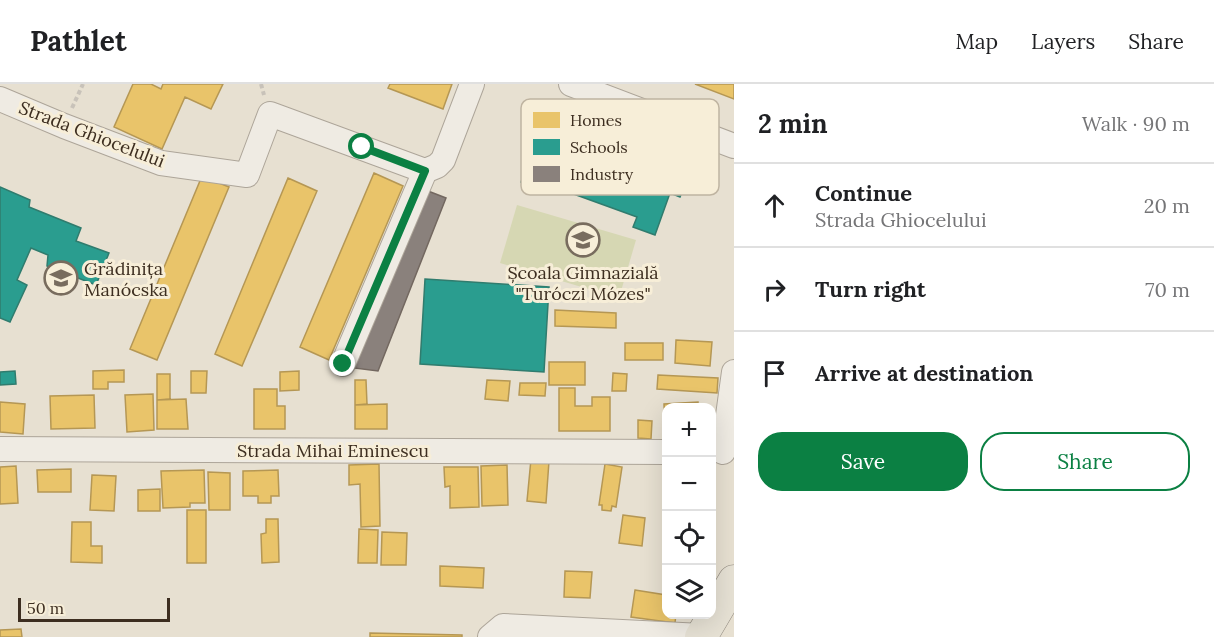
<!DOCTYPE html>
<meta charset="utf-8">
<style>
:root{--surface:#fff;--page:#f2f2f2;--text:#202124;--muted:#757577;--line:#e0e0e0;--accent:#0b8043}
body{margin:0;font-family:Lora,serif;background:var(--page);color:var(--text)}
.controls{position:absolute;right:18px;bottom:18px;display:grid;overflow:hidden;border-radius:12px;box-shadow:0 6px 24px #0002}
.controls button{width:54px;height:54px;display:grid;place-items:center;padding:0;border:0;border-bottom:2px solid var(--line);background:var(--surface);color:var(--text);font:30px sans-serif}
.scale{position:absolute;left:18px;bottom:15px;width:152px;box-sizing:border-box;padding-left:6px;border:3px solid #3d2e20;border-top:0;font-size:16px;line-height:21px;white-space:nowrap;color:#3d2e20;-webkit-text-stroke:4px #f7eed8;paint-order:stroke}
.stop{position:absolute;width:18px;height:18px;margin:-14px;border:4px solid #0b8043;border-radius:50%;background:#fff}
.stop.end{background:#0b8043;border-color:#fff;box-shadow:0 2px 6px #0008}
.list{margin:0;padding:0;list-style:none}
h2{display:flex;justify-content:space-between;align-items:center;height:78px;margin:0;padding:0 24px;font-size:26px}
h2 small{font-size:20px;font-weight:400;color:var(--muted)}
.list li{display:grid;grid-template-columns:39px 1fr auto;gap:18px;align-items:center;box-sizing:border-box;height:84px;padding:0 24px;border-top:2px solid var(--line)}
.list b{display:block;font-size:22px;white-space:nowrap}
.list p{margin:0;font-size:20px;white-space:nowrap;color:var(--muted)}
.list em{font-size:20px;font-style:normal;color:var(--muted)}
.actions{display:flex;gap:12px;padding:18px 24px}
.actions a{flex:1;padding:14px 0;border:2px solid var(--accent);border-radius:24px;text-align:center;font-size:21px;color:var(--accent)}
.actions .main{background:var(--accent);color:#fff}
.icon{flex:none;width:33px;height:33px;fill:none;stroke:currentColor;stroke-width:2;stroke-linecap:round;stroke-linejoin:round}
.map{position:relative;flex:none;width:734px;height:553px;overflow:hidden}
header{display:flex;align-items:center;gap:36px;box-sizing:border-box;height:84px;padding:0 30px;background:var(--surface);border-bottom:2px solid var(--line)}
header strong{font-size:28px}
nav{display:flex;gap:33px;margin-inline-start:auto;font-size:21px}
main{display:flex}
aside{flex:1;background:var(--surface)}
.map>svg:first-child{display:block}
</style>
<header>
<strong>Pathlet</strong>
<nav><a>Map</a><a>Layers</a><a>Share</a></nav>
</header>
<main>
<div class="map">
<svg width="734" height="553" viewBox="0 0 734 553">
<rect width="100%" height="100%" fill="#e7e0d1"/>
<path fill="#d6d7b3" d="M517 121 636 156 619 214 500 179Z"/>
<path fill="#e9c46a" stroke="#b59754" stroke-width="1.5" d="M133 0H151L161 5 163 0H223L211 25 185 13 162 65 114 43Z
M390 0H452L443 25 388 4Z
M695 0H734V15Z
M374 89 403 102 329 276 300 263Z
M202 92 229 103 157 276 130 265Z
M288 94 317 107 242 282 215 270Z
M555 226 616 229V244L555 242Z
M676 256 712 258 710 282 675 279Z
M625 259H663V276H625Z
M549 278H585V301H549Z
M124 286V298H108V305H93V287Z
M191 287H207L206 309H191Z
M299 287V306L280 307V288Z
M613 289 627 290 626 307H612Z
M157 290H170V315L157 316Z
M658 291 718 294 717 309 657 305Z
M355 296H366L367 320 355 321Z
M487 296 510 297 508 317 485 315Z
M520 299H546L545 312 519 311Z
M559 304H575V322H592V313H610V347H559Z
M254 305H277V322H285V345H254Z
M153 310 154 346 127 348 125 311Z
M94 311 95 344 51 345 50 312Z
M186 315 188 345H157V316Z
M0 318 25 320 23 350 0 348Z
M698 318V324H666V348H665L664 320Z
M387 320V345H355V321Z
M638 336 652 337 651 355 638 354Z
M531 375 549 377 546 419 527 417Z
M379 380 380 442 361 443 360 400 349 401V381Z
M605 380 622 383 616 423 612 422 611 427 602 426V421H599Z
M507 381 508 421 482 422 481 382Z
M16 382 18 419 0 420V383Z
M444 383H478L479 423 450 424V402L445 403Z
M71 385V408H38L37 386Z
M204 386 205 419H190V423L163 424 161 387Z
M278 386 279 412H271V419H258V412H243V387Z
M208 388 230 389V426H209Z
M92 391 116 392 114 427 90 426Z
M160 405V427H138V406Z
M187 426H206V479H187Z
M623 431 645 434 642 462 619 459Z
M266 435H278L279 478 262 479 261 450 266 449Z
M72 438H91V462H102V479L71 478Z
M359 445 378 446 377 479H358Z
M382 448 407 449 406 481H381Z
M440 482 484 484 483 504 440 502Z
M565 487 592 488 590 514 564 513Z
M635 506 666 511V530H676L675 539 631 533Z
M21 545 22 553H0V546Z
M370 549 462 551V553H370Z"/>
<path fill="#2a9d8f" stroke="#307c6e" stroke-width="1.5" d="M529 38 687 96 680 113 670 109 655 151 633 143 637 133 546 100 543 107 521 98 537 55 525 51Z
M0 103 30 116 29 123 81 144 76 157 109 169 96 201 47 182 48 171 31 164 17 196 27 201 10 238 0 234Z
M425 195 549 203 544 288 420 280Z
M15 287 16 300 0 301V288Z"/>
<path fill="#8a817c" stroke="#736860" stroke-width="1.5" d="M428 107 446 114 378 287 354 284Z"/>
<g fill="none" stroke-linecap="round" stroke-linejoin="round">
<defs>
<path id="minor" d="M571 0 734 62
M0 15 64 42 161 79 247 91 270 30 425 87 437 82 443 76 472 0
M343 280 425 87
M0 365 666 368
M723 368 734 288
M490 553 503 542 702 552"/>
<path id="major" d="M701 553 734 497"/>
</defs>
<use href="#minor" stroke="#ada599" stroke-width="26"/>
<use href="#major" stroke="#928b80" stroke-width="33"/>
<path stroke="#c8c2b9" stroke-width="4" stroke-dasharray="4.5 3" stroke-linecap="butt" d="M261 0 264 11
M72 24 83 0"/>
<use href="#minor" stroke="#efebe3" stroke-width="24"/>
<use href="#major" stroke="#e6e1d4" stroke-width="32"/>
</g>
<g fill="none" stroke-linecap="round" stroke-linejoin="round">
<path stroke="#0b8043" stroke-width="8" d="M343 280 425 87 362 63"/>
</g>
<defs>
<symbol id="school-ring" viewBox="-11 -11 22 22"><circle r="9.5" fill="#f7eed8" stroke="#786c5e" stroke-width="1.5"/><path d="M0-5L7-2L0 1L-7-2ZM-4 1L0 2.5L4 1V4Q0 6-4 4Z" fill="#786c5e"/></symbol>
</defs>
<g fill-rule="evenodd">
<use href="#school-ring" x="564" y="137" width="38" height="38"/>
<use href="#school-ring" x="42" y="175" width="38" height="38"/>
</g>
<g text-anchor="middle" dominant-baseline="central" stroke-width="6" stroke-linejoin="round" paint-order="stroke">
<g font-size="18" fill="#3d2e20" stroke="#f7eed8">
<text transform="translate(92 50) rotate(21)">Strada Ghiocelului</text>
<text x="333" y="366">Strada Mihai Eminescu</text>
</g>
<g font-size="18" fill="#3d2e20" stroke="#f7eed8" text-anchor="start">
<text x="84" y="184">Grădinița<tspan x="84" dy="21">Manócska</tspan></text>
<text x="583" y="188" text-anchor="middle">Școala Gimnazială<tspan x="583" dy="21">"Turóczi Mózes"</tspan></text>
</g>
</g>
<rect x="521" y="15" width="198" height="96" rx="9" fill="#f7eed8" stroke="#bfb4a1" stroke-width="1.5"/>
<rect x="533" y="28" width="27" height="16" fill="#e9c46a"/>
<rect x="533" y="55" width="27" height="16" fill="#2a9d8f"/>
<rect x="533" y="82" width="27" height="16" fill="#8a817c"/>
<g font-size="16" fill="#3d2e20">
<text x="570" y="42">Homes</text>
<text x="570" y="69">Schools</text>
<text x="570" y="96">Industry</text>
</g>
</svg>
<div class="controls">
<button>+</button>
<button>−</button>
<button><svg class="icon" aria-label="locate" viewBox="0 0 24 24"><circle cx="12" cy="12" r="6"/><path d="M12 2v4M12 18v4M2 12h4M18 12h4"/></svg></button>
<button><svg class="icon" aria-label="layers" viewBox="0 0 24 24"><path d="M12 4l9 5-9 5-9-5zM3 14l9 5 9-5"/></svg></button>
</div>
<div class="scale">50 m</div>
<div class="stop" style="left:362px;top:63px"></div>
<div class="stop end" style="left:343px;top:280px"></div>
</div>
<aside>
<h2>2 min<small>Walk · 90 m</small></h2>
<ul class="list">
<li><svg class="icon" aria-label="ahead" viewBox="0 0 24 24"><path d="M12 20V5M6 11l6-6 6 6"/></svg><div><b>Continue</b><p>Strada Ghiocelului</p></div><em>20 m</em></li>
<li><svg class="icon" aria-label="right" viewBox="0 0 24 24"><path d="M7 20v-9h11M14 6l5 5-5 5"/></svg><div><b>Turn right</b></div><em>70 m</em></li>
<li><svg class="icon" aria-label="arrive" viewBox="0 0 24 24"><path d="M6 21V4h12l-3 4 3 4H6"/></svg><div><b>Arrive at destination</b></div></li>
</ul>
<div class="actions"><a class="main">Save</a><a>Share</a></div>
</aside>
</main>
